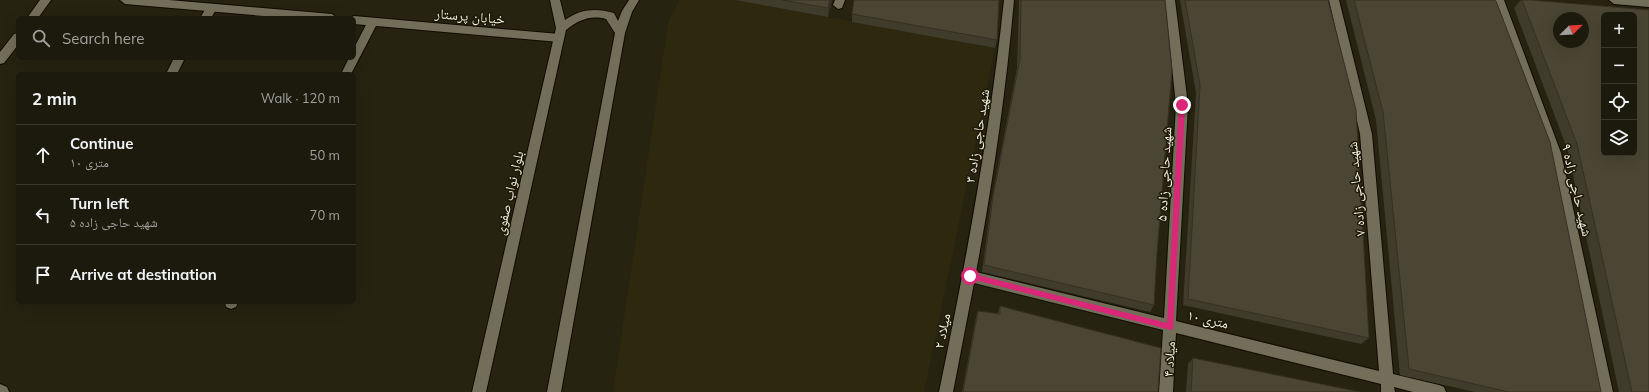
<!DOCTYPE html>
<meta charset="utf-8">
<style>
:root{--surface:#1c1a0d;--page:#29271b;--text:#f1f3f6;--muted:#a0a19d;--line:#3a382e}
body{margin:0;font-family:Mulish,"Noto Naskh Arabic",sans-serif;background:var(--page);color:var(--text)}
.controls{position:absolute;right:12px;top:12px;display:grid;overflow:hidden;border-radius:6px;box-shadow:0 4px 16px #0002}
.controls button{width:36px;height:36px;display:grid;place-items:center;padding:0;border:0;border-bottom:1px solid var(--line);background:var(--surface);color:var(--text);font:20px sans-serif}
.compass{position:absolute;left:1553px;top:12px;width:36px;height:36px;border-radius:50%;background:var(--surface);box-shadow:0 4px 16px #0002;rotate:66deg}
.stop{position:absolute;width:12px;height:12px;margin:-9px;border:3px solid #db2777;border-radius:50%;background:#fff}
.stop.end{background:#db2777;border-color:#fff;box-shadow:0 1px 4px #0008}
.list{margin:0;padding:0;list-style:none}
h2{display:flex;justify-content:space-between;align-items:center;height:52px;margin:0;padding:0 16px;font-size:17px}
h2 small{font-size:13px;font-weight:400;color:var(--muted)}
.list li{display:grid;grid-template-columns:26px 1fr auto;gap:12px;align-items:center;box-sizing:border-box;height:60px;padding:0 16px;border-top:1px solid var(--line)}
.list b{display:block;font-size:15px;white-space:nowrap}
.list p{margin:0;font-size:13px;white-space:nowrap;color:var(--muted)}
.list em{font-size:13px;font-style:normal;color:var(--muted)}
.icon{flex:none;width:22px;height:22px;fill:none;stroke:currentColor;stroke-width:2;stroke-linecap:round;stroke-linejoin:round}
.map{position:relative;flex:none;width:1649px;height:392px;overflow:hidden}
.search{position:absolute;background:var(--surface);box-shadow:0 4px 16px #0002;left:16px;top:16px;width:340px;height:44px;display:flex;align-items:center;gap:10px;box-sizing:border-box;padding:0 14px;border-radius:6px;color:var(--muted);font-size:15px}
.panel{position:absolute;background:var(--surface);box-shadow:0 4px 16px #0002;left:16px;top:72px;width:340px;height:232px;border-radius:6px}
.map>svg:first-child{display:block}
</style>
<div class="map">
<svg width="1649" height="392" viewBox="0 0 1649 392">
<rect width="100%" height="100%" fill="#262311"/>
<path fill="#2d280e" d="M679 0H735L995 48 924 392H613L668 23Z"/>
<g fill="none" stroke-linecap="round" stroke-linejoin="round">
<defs>
<path id="lane" d="M212 4 217 8 211 18H200L208 5Z
M373 18 378 22 351 74H341L349 58H354V48L369 19Z
M174 58H185L177 74H166Z
M225 302H238L236 307 231 309 226 307Z"/>
<path id="street" d="M40 0H51L38 18H27Z
M120 0H169L332 14 337 18H287L125 4Z
M835 0H845L842 8 838 9 833 5Z
M1004 0H1014C1006 91 993 182 976 272L1164 318 1176 105 1165 0H1175L1188 105 1176 321 1379 371 1360 134 1329 0H1339L1372 134 1393 374 1439 385 1444 387 1446 392H1413L1394 387 1395 392H1381V384L1176 333 1173 392H1159L1163 330 974 283 953 392H939C966 262 990 132 1004 0Z
M1494 0H1504L1561 153 1613 392H1599L1549 153Z
M354 16 559 34 564 38 559 42 354 24V18H350Z
M18 33V45L4 63 0 64V52L14 34Z"/>
<path id="secondary" d="M550 0H560L565 20C581 9 595 8 614 13L618 21 622 11 629 0H639L632 12 625 33 561 392H547L615 33 606 19C590 15 579 20 566 30L486 392H472L556 28Z
M1609 0H1649V7L1614 4Z
M0 384 7 387 9 392H0Z"/>
</defs>
<use href="#lane" stroke="#0f0c00" stroke-width="2"/>
<use href="#street" stroke="#0f0c00" stroke-width="2"/>
<use href="#secondary" stroke="#0f0c00" stroke-width="2"/>
<use href="#lane" fill="#726e5a" fill-rule="evenodd"/>
<use href="#street" fill="#726e5a" fill-rule="evenodd"/>
<use href="#secondary" fill="#726e5a" fill-rule="evenodd"/>
</g>
<path fill="#403c2c" d="M735 0H832L828 17Z
M1019 0H1165L1154 305 1150 312 982 272 991 203 1017 68Z
M1180 0H1328L1369 338 1361 344 1183 305 1196 93Z
M1346 0H1494L1601 392H1475L1400 375 1376 120Z
M1521 0H1530L1649 10V392H1619L1568 151 1514 8Z
M852 14 997 40 995 48 852 22Z
M1000 306 1158 392H962L976 317 978 311 998 314V312Z
M1193 358 1360 392H1186L1188 364Z"/>
<path fill="#343124" d="M830 0H832L828 17V8Z"/>
<path fill="#4a4633" stroke="#343124" fill-rule="evenodd" d="M782 0H830L828 8Z
M854 0H999L997 40 852 14Z
M1021 0H1165L1172 70 1157 253 1154 305 984 265 993 196 1020 59Z
M1185 0H1328L1356 110 1369 338 1188 299 1200 85Z
M1354 0H1494L1496 1 1550 142 1601 392H1509L1409 369 1383 112Z
M1522 0H1530L1649 10V392H1632L1577 144ZM1604 15H1634V153H1604ZM1559 18H1583V42H1559Z
M1000 306 1161 348 1158 392H963L978 311 1000 314Z
M1193 358 1360 392H1191Z"/>
<path fill="#db2777" d="M1182 103 1185 105 1173 329 1171 330 967 278 966 276 970 273 1167 323 1179 105Z"/>
<g text-anchor="middle" dominant-baseline="central" stroke-width="3" stroke-linejoin="round" paint-order="stroke">
<g font-size="14" fill="#f2f0e4" stroke="#1d1907">
<text transform="translate(470 16) rotate(5)">خیابان پرستار</text>
<text transform="translate(977 136) rotate(-81)">شهید حاجی زاده ۳</text>
<text transform="translate(1164 174) rotate(-87)">شهید حاجی زاده ۵</text>
<text transform="translate(1356 189) rotate(-95)">شهید حاجی زاده ۷</text>
<text transform="translate(1577 190) rotate(77)">شهید حاجی زاده ۹</text>
<text transform="translate(509 193) rotate(-77)">بلوار نواب صفوی</text>
<text transform="translate(1208 319) rotate(13)">۱۰ متری</text>
<text transform="translate(942 331) rotate(-78)">میلاد ۲</text>
<text transform="translate(1169 359) rotate(-86)">میلاد ۴</text>
</g>
</g>
</svg>
<div class="controls">
<button>+</button>
<button>−</button>
<button><svg class="icon" aria-label="locate" viewBox="0 0 24 24"><circle cx="12" cy="12" r="6"/><path d="M12 2v4M12 18v4M2 12h4M18 12h4"/></svg></button>
<button><svg class="icon" aria-label="layers" viewBox="0 0 24 24"><path d="M12 4l9 5-9 5-9-5zM3 14l9 5 9-5"/></svg></button>
</div>
<svg class="compass" viewBox="-18 -18 36 36"><path d="M0-13l5 13h-10z" fill="#e53935"/><path d="M0 13l5-13h-10z" fill="#a0a19d"/></svg>
<div class="stop" style="left:970px;top:276px"></div>
<div class="stop end" style="left:1182px;top:105px"></div>
<div class="search"><svg class="icon" aria-label="search" viewBox="0 0 24 24"><circle cx="10" cy="10" r="6"/><path d="M15 15l6 6"/></svg>Search here</div>
<section class="panel">
<h2>2 min<small>Walk · 120 m</small></h2>
<ul class="list">
<li><svg class="icon" aria-label="ahead" viewBox="0 0 24 24"><path d="M12 20V5M6 11l6-6 6 6"/></svg><div><b>Continue</b><p>۱۰ متری</p></div><em>50 m</em></li>
<li><svg class="icon" aria-label="left" viewBox="0 0 24 24"><path d="M17 20v-9H6M10 6l-5 5 5 5"/></svg><div><b>Turn left</b><p>شهید حاجی زاده ۵</p></div><em>70 m</em></li>
<li><svg class="icon" aria-label="arrive" viewBox="0 0 24 24"><path d="M6 21V4h12l-3 4 3 4H6"/></svg><div><b>Arrive at destination</b></div></li>
</ul>
</section>
</div>
